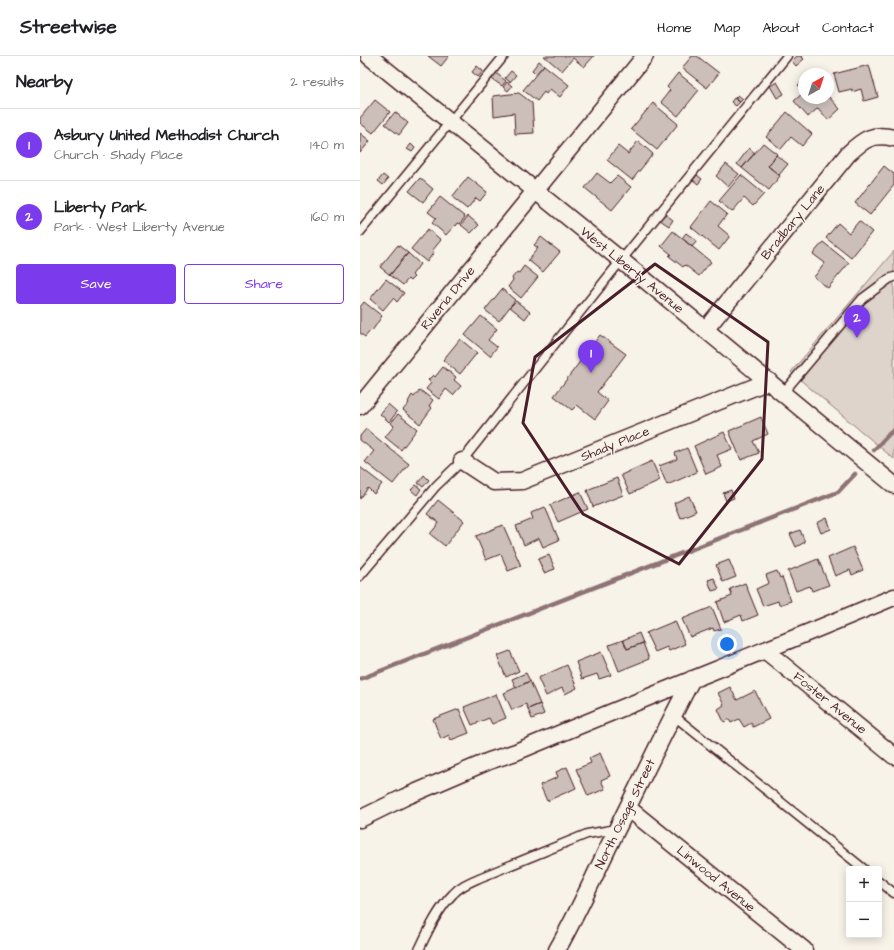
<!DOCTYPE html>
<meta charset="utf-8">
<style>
:root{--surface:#fff;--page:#f6f6f6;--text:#202124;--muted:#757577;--line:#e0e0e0;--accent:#7c3aed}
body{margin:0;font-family:"Architects Daughter",sans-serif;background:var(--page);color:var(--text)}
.controls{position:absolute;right:12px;bottom:12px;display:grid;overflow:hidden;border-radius:4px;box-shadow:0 2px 10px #0003}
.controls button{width:36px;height:36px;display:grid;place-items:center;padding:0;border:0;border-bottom:1px solid var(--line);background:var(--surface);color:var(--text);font:20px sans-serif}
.compass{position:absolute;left:438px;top:12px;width:36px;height:36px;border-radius:50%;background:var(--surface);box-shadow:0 2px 10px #0003;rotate:39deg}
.you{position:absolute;left:367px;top:588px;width:14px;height:14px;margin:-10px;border:3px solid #fff;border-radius:50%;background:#1a73e8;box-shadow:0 0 0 6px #1a73e833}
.badge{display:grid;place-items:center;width:26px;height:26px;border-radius:50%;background:var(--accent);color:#fff;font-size:13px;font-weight:700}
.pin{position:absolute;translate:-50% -33px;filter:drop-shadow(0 1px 2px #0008)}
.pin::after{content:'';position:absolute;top:21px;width:14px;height:12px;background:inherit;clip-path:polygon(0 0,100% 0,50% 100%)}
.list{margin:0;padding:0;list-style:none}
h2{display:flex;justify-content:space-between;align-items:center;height:52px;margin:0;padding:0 16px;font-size:17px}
h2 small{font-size:13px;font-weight:400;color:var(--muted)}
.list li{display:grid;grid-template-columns:26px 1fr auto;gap:12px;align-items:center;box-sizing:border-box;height:72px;padding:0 16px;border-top:1px solid var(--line)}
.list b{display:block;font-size:15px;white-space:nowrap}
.list p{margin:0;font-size:13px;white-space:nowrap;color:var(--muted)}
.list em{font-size:13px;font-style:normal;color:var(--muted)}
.actions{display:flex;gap:8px;padding:12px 16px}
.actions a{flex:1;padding:9px 0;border:1px solid var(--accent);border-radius:4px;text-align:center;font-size:14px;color:var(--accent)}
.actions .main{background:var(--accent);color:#fff}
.map{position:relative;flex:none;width:534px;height:894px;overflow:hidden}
header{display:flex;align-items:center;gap:24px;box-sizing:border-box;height:56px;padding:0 20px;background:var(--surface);border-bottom:1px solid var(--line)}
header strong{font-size:19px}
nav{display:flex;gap:22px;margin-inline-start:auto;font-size:14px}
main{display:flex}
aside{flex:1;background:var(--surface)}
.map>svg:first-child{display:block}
</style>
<header>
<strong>Streetwise</strong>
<nav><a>Home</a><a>Map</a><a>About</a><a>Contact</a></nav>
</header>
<main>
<aside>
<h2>Nearby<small>2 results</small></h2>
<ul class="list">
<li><span class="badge">1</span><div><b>Asbury United Methodist Church</b><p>Church · Shady Place</p></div><em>140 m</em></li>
<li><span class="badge">2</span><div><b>Liberty Park</b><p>Park · West Liberty Avenue</p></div><em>160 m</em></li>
</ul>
<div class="actions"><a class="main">Save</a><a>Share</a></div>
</aside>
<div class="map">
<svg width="534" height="894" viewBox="0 0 534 894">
<rect width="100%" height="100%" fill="#f7f3e8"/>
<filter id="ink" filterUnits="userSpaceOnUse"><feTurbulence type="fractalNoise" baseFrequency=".025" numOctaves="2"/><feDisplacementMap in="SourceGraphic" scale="8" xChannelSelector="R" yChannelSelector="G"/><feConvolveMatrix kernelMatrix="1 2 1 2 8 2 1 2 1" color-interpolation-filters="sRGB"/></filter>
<g filter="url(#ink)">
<path fill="#ded4cc" stroke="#947a7c" d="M534 195V403L431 316Z"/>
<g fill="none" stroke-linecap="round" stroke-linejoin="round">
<path stroke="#8e7275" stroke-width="4.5" d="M514 394 529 378 534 374
M0 623 478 436 495 418"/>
</g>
<path fill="#ccbfb9" stroke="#4a1f2b" d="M68 0H89L81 10Z
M184 0H234L224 11 213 2 202 15Z
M332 0H337L359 17 347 32 322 12Z
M437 0H441L444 3 436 10 432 5Z
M179 5 184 9 176 18 172 14Z
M184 9 209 29 200 41 190 33 186 38 184 36 177 45 163 34Z
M509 9 518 41 504 45 501 33 492 36V33L479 36 474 18Z
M117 10 123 15 118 21 112 16Z
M151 15 156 19 150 26 145 22Z
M136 17 146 25 142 30 132 23Z
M318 17 339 34 318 60 301 46 310 34 307 31Z
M444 24V35L438 29Z
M147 26 152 30 148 35 143 31Z
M417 26 424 38 417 42 410 30Z
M444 36V42H468V40L480 53 468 64 458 52 448 61 434 45Z
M159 37 172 47 174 77 155 78 154 57 134 60 133 40Z
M378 39 383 43 380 46 375 42Z
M374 42 380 46 376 50 371 46Z
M15 44 30 56 13 77 0 67V62Z
M293 47 318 68 297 94 271 73Z
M35 56 48 67 39 79 25 68Z
M427 56 452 78 442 90 431 81 421 93 406 81Z
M0 77 10 85 0 97Z
M278 85 293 98 272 124 247 104 258 90 268 98Z
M403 87 417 98 408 110 420 120 409 134 382 112Z
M51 88 55 92 52 96 47 93Z
M389 92 395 97 382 112 377 108Z
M416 99 428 108 419 119 408 110Z
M366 108 379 118 368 131 356 120Z
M524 110 534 118V129L510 159 495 147Z
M237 117 250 127 257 120 271 131 252 154 225 132Z
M23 119 28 123 23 129 18 125Z
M337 119 342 123 338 128 333 124Z
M381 119 404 138 393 150 384 142 372 156 359 145Z
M108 121 127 136 120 145 116 142 107 153 92 141Z
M60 122 73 133 63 146 49 135Z
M80 141 105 161 100 168 98 167 96 170 95 169 86 179 72 167 76 162 68 156Z
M351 145 367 158 358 170 370 180 359 194 331 171Z
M305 158 313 164 309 170 300 164Z
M108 160 119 169 111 177 101 169Z
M499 165 512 176 491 202 466 182 478 167 489 177Z
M68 173 81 184 72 195 74 196 67 206 51 193Z
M313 175 351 206 339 220 325 209 323 211 309 200 311 198 301 190Z
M326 177 337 185 332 191 322 182Z
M181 181 200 196 183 216 168 204 178 192 174 189Z
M463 186 489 207 468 232 454 221 465 207 453 198Z
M38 189 48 197 30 219 20 211Z
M48 197 60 208 52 219 54 221 50 225 48 223 43 229 30 219Z
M164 210 178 221 161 242 148 231 153 224 152 222 157 216 159 217Z
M26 223 44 237 37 246 33 242 23 254 10 243Z
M142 233 155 244 139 265 125 254Z
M156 245 170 256 165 263 150 251Z
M4 246 22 260 12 275 11 274 5 281 0 277V251Z
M121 260 137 273 128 284 137 291 130 300 105 279Z
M240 279 266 298 237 336 248 345 235 363 217 349 212 354 194 340Z
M100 283 117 297 100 318 83 304Z
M83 311 96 321 94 324 101 330 93 339 86 333 79 343 66 333 71 327 68 324 73 319 75 321Z
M60 334 73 344 69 350 72 352 60 368 43 354 49 347 48 346 52 339 54 341Z
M28 348 37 356 29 366 20 358Z
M38 358 57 373 41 394 25 381 34 370 31 367Z
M401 361 408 378 393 385 399 397 381 404 369 375Z
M6 373 49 408 33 428 5 406 14 395 0 384V380Z
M364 376 372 393 357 399 362 411 346 418 334 390Z
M327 392 337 416 307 429 299 410 317 403 315 397Z
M292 405 300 424 270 438 261 419Z
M0 411 22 428 14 438 8 432 0 443Z
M64 419 69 424 63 431 58 427Z
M257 422 263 439 233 451 227 434Z
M56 429 61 433 57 439 51 434Z
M371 434 374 442 366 445 363 437Z
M220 436 228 453 198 466 190 449Z
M329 440 336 455 320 462 314 447Z
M78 444 104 465 85 490 70 478 79 467 67 458Z
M185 451 199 484 183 491 179 482 164 489 156 470 173 463 171 457Z
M467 462 471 473 461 477 457 467Z
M143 469 161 510 148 515 141 498 126 504 116 480Z
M440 474 445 486 436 491 430 478Z
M493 491 503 514 492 519 490 514 475 520 468 502Z
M189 499 195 513 184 517 178 503Z
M458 503 469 529 452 535 450 530 436 535 428 515Z
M369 504 376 521 363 526 356 509Z
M417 515 420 522 422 521 431 545 419 549 418 545 403 550 396 533 409 527 406 519Z
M354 522 359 533 352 535 348 524Z
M385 527 398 559 383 565 381 559 364 566 357 546 372 540 370 533Z
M352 551 361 573 354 575 353 572 330 581 322 563Z
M315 565 325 588 309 595 307 591 295 596 286 577Z
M279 577 283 587 267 593 263 584Z
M263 584 267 593 283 587 289 603 259 615 249 589Z
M150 595 159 615 146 621 137 600Z
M241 596 251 619 239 623 237 618 222 623 216 606Z
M207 609 217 632 205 638 202 632 186 640 178 622Z
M166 617 170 625 156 632 152 623Z
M170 625 180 648 168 653 166 648 152 654 144 637Z
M370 631 377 644 395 635 409 663 393 671 391 667 384 671 379 663 371 667 369 663 364 666 358 653 364 649 358 637Z
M136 638 146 662 132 668 129 662 112 669 104 651Z
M180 648 184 658 172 663 168 653Z
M99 653 109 677 91 684 89 679 81 683 73 663Z
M240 697 250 720 241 724 245 733 228 740 216 713 231 707 229 702Z
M207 711 216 732 187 745 180 729 198 721 196 716Z"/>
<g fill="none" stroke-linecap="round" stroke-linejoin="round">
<defs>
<path id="service" d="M0 176 144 0
M423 337 502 243 529 223 534 221
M0 520 76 430 102 405 251 217 427 0
M313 659 504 813
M519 825 534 837
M59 894C68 875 78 853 93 838 100 830 110 826 119 822L227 778 257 773"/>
<path id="minor" d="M9 0 262 205 534 429
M345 274 488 98C504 83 512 77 534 82
M0 350 285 0
M102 405 134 426 162 425 409 325
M406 595 534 700
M268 752 444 894
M0 763 45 741 129 705 156 696C281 643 408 594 534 541
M197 894C219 855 237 814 257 773 282 723 306 672 332 623"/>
</defs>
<use href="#service" stroke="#4a1f2b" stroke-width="11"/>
<use href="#minor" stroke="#4a1f2b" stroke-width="19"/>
<use href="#service" stroke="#f7f3e8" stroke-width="8"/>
<use href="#minor" stroke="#f7f3e8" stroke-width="16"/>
</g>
</g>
<path fill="none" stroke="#4a1f2b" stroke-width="3" stroke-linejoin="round" d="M295 208 408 286 402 403 319 508 223 458 163 367 175 301Z"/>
<g text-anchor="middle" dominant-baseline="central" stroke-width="3" stroke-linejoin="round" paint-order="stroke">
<g font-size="13" fill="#4a1f2b" stroke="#f7f3e8">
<text transform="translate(433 166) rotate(-51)">Bradbary Lane</text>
<text transform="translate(272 214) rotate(39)">West Liberty Avenue</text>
<text transform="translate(88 242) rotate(-51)">Riveria Drive</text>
<text transform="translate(255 388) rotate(-22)">Shady Place</text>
<text transform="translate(470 647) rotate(39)">Foster Avenue</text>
<text transform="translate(265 758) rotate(-64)">North Osage Street</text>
<text transform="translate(356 823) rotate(39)">Linwood Avenue</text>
</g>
</g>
</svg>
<div class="controls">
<button>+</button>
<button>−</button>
</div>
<svg class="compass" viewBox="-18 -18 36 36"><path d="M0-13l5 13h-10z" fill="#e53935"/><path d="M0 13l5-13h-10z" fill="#757577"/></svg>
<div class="you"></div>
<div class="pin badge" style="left:231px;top:317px">1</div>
<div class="pin badge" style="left:497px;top:282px">2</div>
</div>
</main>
